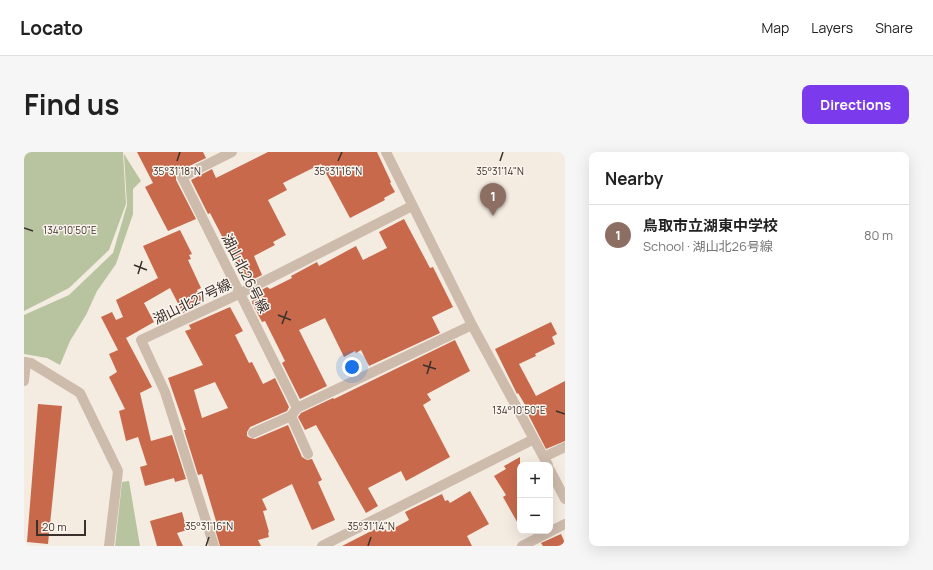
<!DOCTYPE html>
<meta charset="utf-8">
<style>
:root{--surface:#fff;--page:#f6f6f6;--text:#222;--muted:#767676;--line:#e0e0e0;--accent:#7c3aed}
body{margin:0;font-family:Manrope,"Noto Sans JP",sans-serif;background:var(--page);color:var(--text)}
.controls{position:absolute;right:12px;bottom:12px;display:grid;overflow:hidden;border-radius:8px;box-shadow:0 4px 16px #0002}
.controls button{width:36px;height:36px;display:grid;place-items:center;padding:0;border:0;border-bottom:1px solid var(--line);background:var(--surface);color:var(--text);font:20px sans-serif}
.scale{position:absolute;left:12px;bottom:10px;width:50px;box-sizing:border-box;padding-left:4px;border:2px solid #3b302b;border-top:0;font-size:11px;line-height:14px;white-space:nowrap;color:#3b302b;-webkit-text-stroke:3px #fbf5ee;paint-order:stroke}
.you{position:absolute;left:328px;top:215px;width:14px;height:14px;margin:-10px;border:3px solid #fff;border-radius:50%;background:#1a73e8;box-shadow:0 0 0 6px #1a73e833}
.badge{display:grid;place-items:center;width:26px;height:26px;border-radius:50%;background:var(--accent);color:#fff;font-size:13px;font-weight:700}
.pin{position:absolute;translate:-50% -33px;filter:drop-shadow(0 1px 2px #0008)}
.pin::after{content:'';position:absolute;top:21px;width:14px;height:12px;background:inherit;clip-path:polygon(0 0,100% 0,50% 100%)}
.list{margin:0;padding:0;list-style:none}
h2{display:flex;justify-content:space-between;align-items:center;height:52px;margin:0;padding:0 16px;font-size:17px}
h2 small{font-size:13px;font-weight:400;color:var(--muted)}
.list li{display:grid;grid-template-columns:26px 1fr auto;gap:12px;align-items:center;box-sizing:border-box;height:60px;padding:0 16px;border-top:1px solid var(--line)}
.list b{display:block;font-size:15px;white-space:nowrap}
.list p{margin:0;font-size:13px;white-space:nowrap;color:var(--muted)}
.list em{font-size:13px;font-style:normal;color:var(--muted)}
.map{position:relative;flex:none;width:541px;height:394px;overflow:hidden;border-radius:8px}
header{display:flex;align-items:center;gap:24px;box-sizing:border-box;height:56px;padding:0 20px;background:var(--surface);border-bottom:1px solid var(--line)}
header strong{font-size:19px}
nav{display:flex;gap:22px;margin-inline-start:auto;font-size:14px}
.intro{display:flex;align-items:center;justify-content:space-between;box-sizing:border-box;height:96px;padding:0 24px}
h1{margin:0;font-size:28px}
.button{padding:10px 18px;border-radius:8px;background:var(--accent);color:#fff;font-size:14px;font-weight:700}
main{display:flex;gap:24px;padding:0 24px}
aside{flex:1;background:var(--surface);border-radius:8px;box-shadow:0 4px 16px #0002}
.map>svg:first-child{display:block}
</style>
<header>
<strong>Locato</strong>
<nav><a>Map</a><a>Layers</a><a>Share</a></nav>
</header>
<div class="intro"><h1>Find us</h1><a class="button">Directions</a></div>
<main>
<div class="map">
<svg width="541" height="394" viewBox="0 0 541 394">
<rect width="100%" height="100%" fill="#f4ebe1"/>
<path fill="#b8c4a0" d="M0 0H99L102 52 85 98 45 136 0 159Z
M100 2 117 29 109 37V62L92 112 73 139 62 163 46 189 36 213 23 206 0 202V163L45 143 89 101 103 53Z
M105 329 116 394H91L98 330Z"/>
<path fill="#c8694b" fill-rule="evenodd" d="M113 0H179L182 6 155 19 152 24V28L172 67 144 79 121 35 129 31Z
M244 0H353L367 30 366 31 371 40 360 46 361 48 326 66 297 12 259 31 263 38 244 48 262 83 249 90 251 93 230 104 238 123 224 130 218 117 214 119 201 92H202L186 61 184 62 167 28 188 17 192 26Z
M380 67 406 116 409 115 429 155 408 165 416 181 345 214 337 198 332 201 331 199 320 205 301 166 275 178 303 234 276 247 258 211 261 209 241 169 238 170 228 151 230 142 243 135 246 137 268 126 267 124 293 110 295 114 332 94 339 108 363 96 355 80Z
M156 78 168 102 165 103 167 107 164 108 177 136 173 138 180 151 159 161 146 136 120 151 130 170 102 186 128 235 116 241 127 289 148 283 162 327 151 330 150 326 121 334 116 315 123 313 114 285 102 289 95 259 101 257 85 225 93 220 85 202 94 198 77 165 88 160 92 168 99 165 92 148 134 126 119 94Z
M206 155 219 179 211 183 225 211 228 210 239 232 251 226 265 255 263 259 226 275 223 280V284L226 286 231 287 264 273 278 305 283 308 288 307 298 328 294 330 311 368 288 378 268 332 238 347 243 358 239 359 245 380 244 381 245 385 234 388 237 394H196L189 370 192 369 178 322 174 323 160 278H162L144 226 179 213 161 179 167 177 165 173ZM191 230 204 256 178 266 170 238Z
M527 170 533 182 528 185 531 192 511 202 512 204 495 212 512 244 541 229V289L522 297 504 262 506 261 494 241 493 242 471 197Z
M431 188 446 219 403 242 407 248 399 253 426 305 382 329 377 319 344 336 354 354 342 361 292 273 281 278 274 265 277 261 309 246 310 247Z
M14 252 38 254 24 392 3 390Z
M496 305V375L479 345 482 343 470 324 482 317 480 314Z
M446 339 465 372 443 384 448 394H318L359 373 363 380 385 368 381 360 418 342 421 349 424 348 426 351Z
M158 360 163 378 153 381 159 394H133L126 369Z
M537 382 541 391V394H519L517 391Z"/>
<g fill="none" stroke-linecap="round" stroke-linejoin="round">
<path stroke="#cdbbac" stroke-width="10" d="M208 0 158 25 273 256 448 173
M362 0 448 173 524 313
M0 210 7 211 56 241 94 319 85 394
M0 229 2 210
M273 256 267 264 284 302
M229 281 267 264
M520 305 541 295
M526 318 541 347
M190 394 141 240 117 188 217 141 388 54
M298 394 510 287
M498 394 541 372"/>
</g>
<path fill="none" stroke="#3b302b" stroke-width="1.5" d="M153 9 156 0M314 9 318 0M476 9 479 0M0 76 9 79M110 113 123 118M114 122 118 109M254 163 267 168M258 172 263 159M399 213 412 217M403 222 407 209M532 259 541 262M182 394 185 385M344 394 347 385"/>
<g text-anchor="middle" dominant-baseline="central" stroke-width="3" stroke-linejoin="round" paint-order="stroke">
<g font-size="14" fill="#3b302b" stroke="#fbf5ee">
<text transform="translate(222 121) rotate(63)">湖山北26号線</text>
<text transform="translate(168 149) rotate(-26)">湖山北27号線</text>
</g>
</g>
<g font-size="10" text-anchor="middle" fill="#3b302b" stroke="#fbf5ee" stroke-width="3" stroke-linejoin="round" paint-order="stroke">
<text x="153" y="23">35°31'18"N</text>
<text x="314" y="23">35°31'16"N</text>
<text x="476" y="23">35°31'14"N</text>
<text x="46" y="82">134°10'50"E</text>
<text x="495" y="262">134°10'50"E</text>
<text x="185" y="378">35°31'16"N</text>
<text x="347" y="378">35°31'14"N</text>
</g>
</svg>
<div class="controls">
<button>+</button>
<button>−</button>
</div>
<div class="scale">20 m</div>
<div class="you"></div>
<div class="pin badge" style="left:469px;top:64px;background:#8d6e63">1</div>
</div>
<aside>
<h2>Nearby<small></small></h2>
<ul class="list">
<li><span class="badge" style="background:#8d6e63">1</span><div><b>鳥取市立湖東中学校</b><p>School · 湖山北26号線</p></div><em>80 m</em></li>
</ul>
</aside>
</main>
